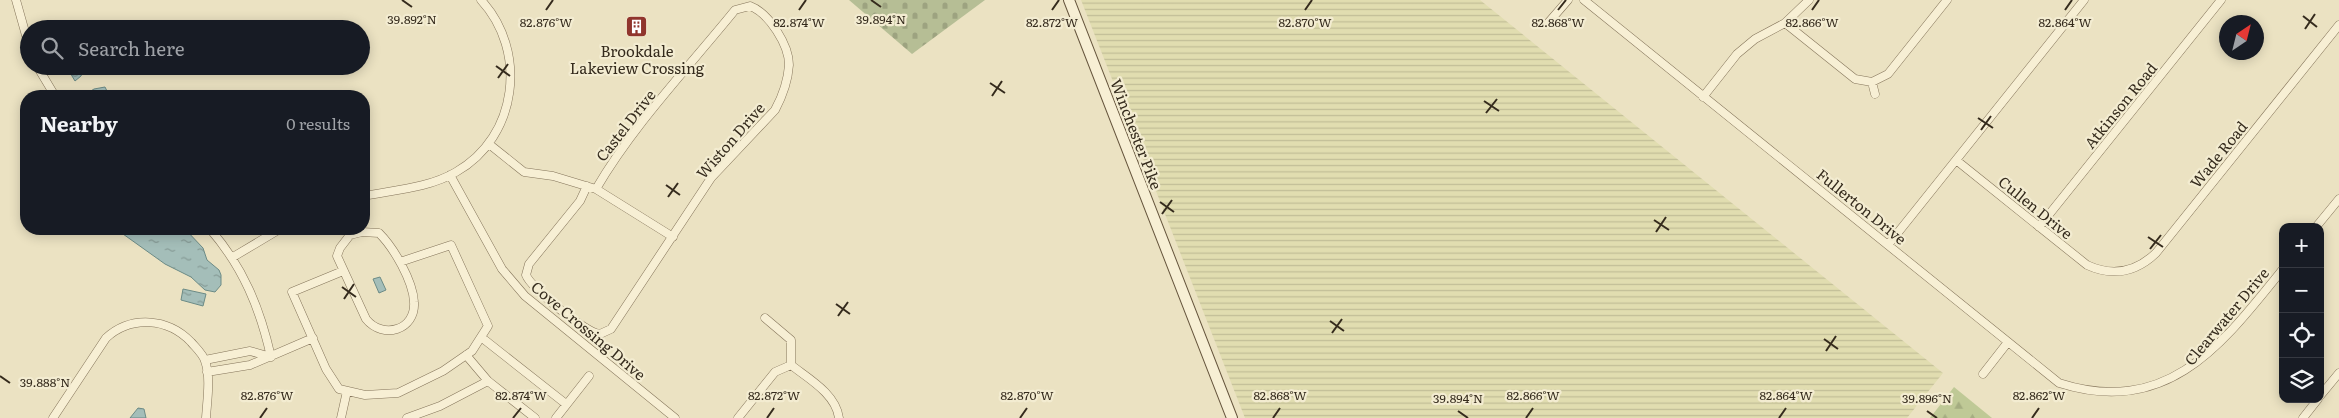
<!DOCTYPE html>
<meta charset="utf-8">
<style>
:root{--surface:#171b24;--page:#242831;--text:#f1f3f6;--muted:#9ea1a6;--line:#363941}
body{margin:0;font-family:Literata,serif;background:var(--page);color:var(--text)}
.controls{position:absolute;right:15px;bottom:15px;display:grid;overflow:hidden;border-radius:10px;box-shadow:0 2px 12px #0003}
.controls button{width:45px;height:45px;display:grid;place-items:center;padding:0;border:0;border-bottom:1px solid var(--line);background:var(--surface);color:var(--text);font:25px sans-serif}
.compass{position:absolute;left:2219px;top:15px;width:45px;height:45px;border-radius:50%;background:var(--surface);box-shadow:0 2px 12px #0003;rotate:35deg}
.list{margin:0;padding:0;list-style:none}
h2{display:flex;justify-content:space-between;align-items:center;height:65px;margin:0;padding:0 20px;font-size:21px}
h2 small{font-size:16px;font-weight:400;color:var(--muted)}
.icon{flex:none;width:28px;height:28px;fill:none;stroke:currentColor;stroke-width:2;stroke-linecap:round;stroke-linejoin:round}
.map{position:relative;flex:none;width:2339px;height:418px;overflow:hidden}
.search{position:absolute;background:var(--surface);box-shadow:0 2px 12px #0003;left:20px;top:20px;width:350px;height:55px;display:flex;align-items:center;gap:12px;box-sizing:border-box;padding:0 18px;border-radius:28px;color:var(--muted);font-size:19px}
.panel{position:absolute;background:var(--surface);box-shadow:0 2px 12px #0003;left:20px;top:90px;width:350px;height:145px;border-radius:20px}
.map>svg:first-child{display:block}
</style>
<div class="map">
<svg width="2339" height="418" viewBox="0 0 2339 418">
<defs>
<pattern id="farmland-rules" width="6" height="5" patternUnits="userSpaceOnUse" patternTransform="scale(1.25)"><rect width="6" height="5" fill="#e1ddb0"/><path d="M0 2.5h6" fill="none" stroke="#c2be97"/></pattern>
<pattern id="forest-firs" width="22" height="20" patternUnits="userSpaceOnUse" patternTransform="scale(1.25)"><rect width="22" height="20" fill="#bfc996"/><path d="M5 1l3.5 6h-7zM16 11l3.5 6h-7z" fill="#a5ad81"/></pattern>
<pattern id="cemetery-stones" width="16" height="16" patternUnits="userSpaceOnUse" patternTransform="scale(1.25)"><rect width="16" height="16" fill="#b6be95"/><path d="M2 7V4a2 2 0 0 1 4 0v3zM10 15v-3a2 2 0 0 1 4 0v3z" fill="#9da380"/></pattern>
<pattern id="water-ripples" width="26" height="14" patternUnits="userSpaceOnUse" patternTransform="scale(1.25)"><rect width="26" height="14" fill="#a4beb9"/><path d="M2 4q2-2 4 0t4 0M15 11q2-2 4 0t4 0" fill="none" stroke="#869b96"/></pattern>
</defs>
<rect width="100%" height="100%" fill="#ebe2c2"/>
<path fill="url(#farmland-rules)" d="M1081 0H1480L1943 373 1907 418H1245Z"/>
<path fill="url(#forest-firs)" d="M1954 387 1992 418H1930Z"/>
<path fill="url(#cemetery-stones)" d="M849 0H985L912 54Z"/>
<path fill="url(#water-ripples)" stroke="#6c8b86" d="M66 66H85L81 76 75 81Z
M105 87 107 91 105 96H87L86 94 94 89Z
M116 229H185L203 248 207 260 219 270 221 275V285L215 292 205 290 191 277 165 264Z
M380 277 386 290 379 293 373 279Z
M183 289 206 294 203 306 181 300Z
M138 408 144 409 146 418H130Z"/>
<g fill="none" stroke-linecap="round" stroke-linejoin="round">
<defs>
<path id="street" d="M16 0 29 46
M1584 0 2059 383C2169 418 2223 343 2283 269
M1548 23 1568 0
M1785 23 1855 79 1872 82 1888 74 1947 0
M37 66 55 96
M1872 82 1875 94
M1703 97 1737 54 1755 39 1785 23 1809 0
M489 144 524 172 553 176 596 189 673 237
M1956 160 2087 265C2113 277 2136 272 2156 253L2339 25
M450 175 502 269 525 296 675 418
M587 186 580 201 529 264 526 275C531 288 587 334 600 334L611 329 711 178 775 110C782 97 788 80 789 65 789 45 769 13 750 6L735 10C688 68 634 124 596 189
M364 196C394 190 429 188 456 172 518 137 528 51 481 0
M2039 227 2221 0
M2316 227 2339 199
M210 229C243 267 260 308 271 357
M347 229 350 235 340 248 337 256 366 319C383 340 416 330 414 302 413 281 394 248 379 233L362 232 350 235
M1888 245 2084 0
M233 257 280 229
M343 271 292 292 326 369 339 389 365 395 398 393 443 371 472 351 488 326 451 245 400 262
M765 318 791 340V365
M481 337 566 404
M466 355 488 381 535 418
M205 360 250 351 271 357
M791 365C809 379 836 394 839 418
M207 372 250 365 313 338
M1983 374 2008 342
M2320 396 2339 373
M53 418 106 338C131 315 168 318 191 342 196 348 203 354 205 361 211 377 207 401 206 418
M341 418 347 391
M407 418 440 406 488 381
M556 418 589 376
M738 418 775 372 791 365
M2303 418 2318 399"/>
<path id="secondary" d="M1069 0 1232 418"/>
</defs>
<use href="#street" stroke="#84745a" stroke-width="9"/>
<use href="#secondary" stroke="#66553d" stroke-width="12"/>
<use href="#street" stroke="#f7efd4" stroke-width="8"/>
<use href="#secondary" stroke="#f7efd4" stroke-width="10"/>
</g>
<path fill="none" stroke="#352b1d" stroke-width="2" d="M402 0 412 7M871 0 881 7M546 10 553 0M799 10 806 0M1052 10 1059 0M1305 10 1312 0M1558 10 1566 0M1812 10 1819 0M2065 10 2072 0M2303 16 2317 27M2305 29 2315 14M496 66 510 76M498 78 508 64M990 83 1005 93M992 96 1002 81M1484 101 1499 111M1486 113 1497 99M1978 118 1993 128M1981 130 1991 116M666 185 680 195M668 197 678 183M1160 202 1174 212M1162 214 1172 200M1654 220 1669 230M1656 232 1666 217M2148 237 2163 247M2150 249 2161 235M342 287 356 297M344 299 354 284M836 304 850 314M838 316 848 302M1330 321 1344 331M1332 333 1342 319M1824 339 1838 349M1826 351 1836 336M0 376 10 383M1458 411 1468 418M1927 411 1937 418M260 418 267 408M513 418 521 408M767 418 774 408M1020 418 1027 408M1273 418 1280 408M1526 418 1533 408M1779 418 1786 408M2032 418 2039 408"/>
<defs>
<symbol id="building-square" viewBox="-11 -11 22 22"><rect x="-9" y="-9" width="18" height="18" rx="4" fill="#90352d" stroke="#f3ecd1"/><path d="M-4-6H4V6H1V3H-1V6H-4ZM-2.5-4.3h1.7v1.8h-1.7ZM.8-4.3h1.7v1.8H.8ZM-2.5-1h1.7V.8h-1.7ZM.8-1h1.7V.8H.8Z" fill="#fff"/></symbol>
</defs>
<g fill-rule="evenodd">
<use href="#building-square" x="624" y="14" width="25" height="25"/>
</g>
<g text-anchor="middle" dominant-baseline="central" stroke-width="4.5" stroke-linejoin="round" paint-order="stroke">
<g font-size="15" fill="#352b1d" stroke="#f3ecd1">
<text x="637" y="50">Brookdale<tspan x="637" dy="17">Lakeview Crossing</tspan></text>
</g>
<g font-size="15" fill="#352b1d" stroke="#f3ecd1">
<text transform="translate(2120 105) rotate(-51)">Atkinson Road</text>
<text transform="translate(625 125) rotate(-52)">Castel Drive</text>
<text transform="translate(1137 134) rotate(69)">Winchester Pike</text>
<text transform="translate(730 140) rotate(-49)">Wiston Drive</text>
<text transform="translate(2218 154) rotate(-51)">Wade Road</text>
<text transform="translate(1862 206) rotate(39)">Fullerton Drive</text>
<text transform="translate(2036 207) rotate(39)">Cullen Drive</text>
<text transform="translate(2226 316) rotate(-50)">Clearwater Drive</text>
<text transform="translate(589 330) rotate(40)">Cove Crossing Drive</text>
</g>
</g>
<g font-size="12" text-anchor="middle" fill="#352b1d" stroke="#f3ecd1" stroke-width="4.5" stroke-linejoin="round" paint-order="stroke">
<text x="412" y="24">39.892°N</text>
<text x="881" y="24">39.894°N</text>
<text x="546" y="27">82.876°W</text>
<text x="799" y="27">82.874°W</text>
<text x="1052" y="27">82.872°W</text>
<text x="1305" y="27">82.870°W</text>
<text x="1558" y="27">82.868°W</text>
<text x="1812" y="27">82.866°W</text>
<text x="2065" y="27">82.864°W</text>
<text x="45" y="387">39.888°N</text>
<text x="267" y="400">82.876°W</text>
<text x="521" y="400">82.874°W</text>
<text x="774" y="400">82.872°W</text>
<text x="1027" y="400">82.870°W</text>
<text x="1280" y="400">82.868°W</text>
<text x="1533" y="400">82.866°W</text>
<text x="1786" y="400">82.864°W</text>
<text x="2039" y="400">82.862°W</text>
<text x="1458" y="403">39.894°N</text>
<text x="1927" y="403">39.896°N</text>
</g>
</svg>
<div class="controls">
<button>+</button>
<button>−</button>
<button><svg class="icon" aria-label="locate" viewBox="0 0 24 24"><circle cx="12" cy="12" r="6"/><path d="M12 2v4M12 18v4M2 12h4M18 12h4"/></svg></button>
<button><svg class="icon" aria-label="layers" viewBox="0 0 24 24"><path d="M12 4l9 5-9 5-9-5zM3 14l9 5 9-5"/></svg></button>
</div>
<svg class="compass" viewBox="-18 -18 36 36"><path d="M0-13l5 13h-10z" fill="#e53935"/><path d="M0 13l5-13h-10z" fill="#9ea1a6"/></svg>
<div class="search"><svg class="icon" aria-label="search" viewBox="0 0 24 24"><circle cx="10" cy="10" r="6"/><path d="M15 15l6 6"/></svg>Search here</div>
<section class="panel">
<h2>Nearby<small>0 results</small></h2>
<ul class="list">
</ul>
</section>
</div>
